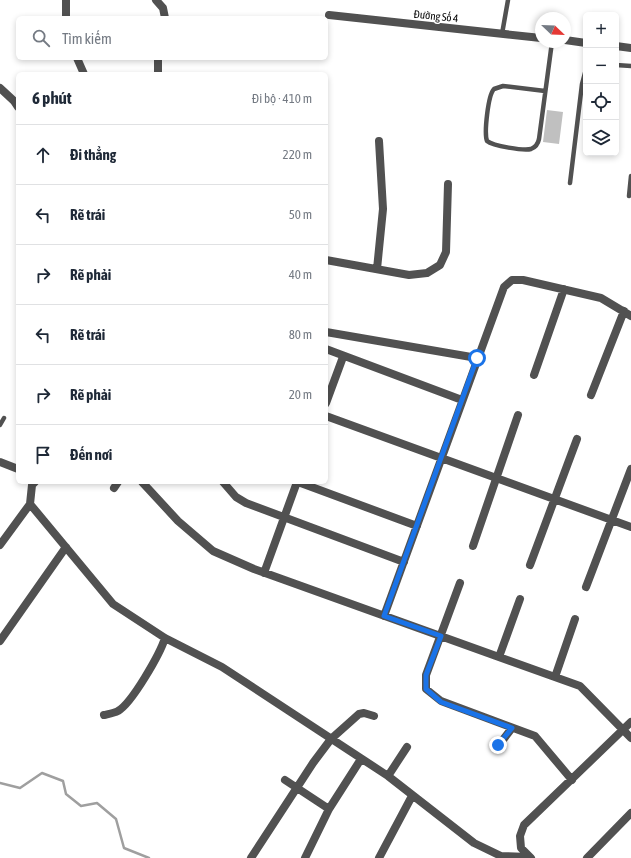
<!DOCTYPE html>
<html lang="vi">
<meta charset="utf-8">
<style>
:root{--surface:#fff;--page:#f2f2f3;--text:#1f2937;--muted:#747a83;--line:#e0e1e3}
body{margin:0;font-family:"Asap Condensed",sans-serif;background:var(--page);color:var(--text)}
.controls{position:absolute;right:12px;top:12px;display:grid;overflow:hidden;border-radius:6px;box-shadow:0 2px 6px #0003}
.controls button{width:36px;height:36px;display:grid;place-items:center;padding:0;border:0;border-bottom:1px solid var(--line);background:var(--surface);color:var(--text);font:20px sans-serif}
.compass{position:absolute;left:535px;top:12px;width:36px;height:36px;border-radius:50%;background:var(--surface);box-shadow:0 2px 6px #0003;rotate:113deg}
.stop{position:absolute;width:12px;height:12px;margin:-9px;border:3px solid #1a73e8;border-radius:50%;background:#fff}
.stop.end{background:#1a73e8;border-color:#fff;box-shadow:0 1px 4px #0008}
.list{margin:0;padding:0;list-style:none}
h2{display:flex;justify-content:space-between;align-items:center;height:52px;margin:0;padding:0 16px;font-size:17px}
h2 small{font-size:13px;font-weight:400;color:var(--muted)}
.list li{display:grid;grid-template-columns:26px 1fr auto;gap:12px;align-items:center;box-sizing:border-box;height:60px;padding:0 16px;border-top:1px solid var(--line)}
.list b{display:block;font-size:15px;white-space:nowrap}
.list em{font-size:13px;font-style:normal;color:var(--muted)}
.icon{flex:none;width:22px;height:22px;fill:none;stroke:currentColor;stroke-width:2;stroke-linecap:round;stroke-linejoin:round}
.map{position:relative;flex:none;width:631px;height:858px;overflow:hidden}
.search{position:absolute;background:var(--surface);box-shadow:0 2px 6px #0003;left:16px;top:16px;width:312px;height:44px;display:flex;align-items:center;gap:10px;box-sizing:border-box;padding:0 14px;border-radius:6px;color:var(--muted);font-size:15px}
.panel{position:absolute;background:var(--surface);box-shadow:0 2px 6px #0003;left:16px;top:72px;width:312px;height:412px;border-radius:6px}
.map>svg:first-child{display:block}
</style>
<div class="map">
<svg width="631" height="858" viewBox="0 0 631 858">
<rect width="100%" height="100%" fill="#fff"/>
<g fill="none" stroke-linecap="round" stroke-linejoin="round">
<path stroke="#9f9f9f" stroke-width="2.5" d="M0 783 20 788 42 773 63 781 66 794 81 806 97 803 116 819 124 848 149 858"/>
</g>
<path fill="#c0c0c0" d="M547 110 563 112 559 144 543 142Z"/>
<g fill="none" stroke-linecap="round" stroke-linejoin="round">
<path stroke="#515151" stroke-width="4.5" d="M502 34 508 0
M616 65 631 66
M545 91 503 86 494 89C488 95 484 133 487 141 493 146 524 151 531 149 536 147 538 144 539 139L552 42
M570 183 582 84 586 69
M629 196 631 176
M0 425 4 418"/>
<path stroke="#515151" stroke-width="8" d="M156 0 163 8 165 18
M329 15 541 38
M66 18V0
M565 40 586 43
M616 46 631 48
M77 58 84 74
M158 74V58
M0 88 14 101 18 107
M326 260 409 275 427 273 440 265 446 252 448 184
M377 269 383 209 379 141
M326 332 477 358
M326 349 462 400
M534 375 564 289
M591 395 624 311
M326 403 343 357
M326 416 631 527
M0 462 18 469
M142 482 178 521 213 551 254 569 580 686 631 738
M223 482 236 497 246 503 404 562
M298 482 417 526
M114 488 118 482
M30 504 113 604 165 638 222 667 388 776 474 843 501 856 529 857
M0 545 30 504 32 485 35 482
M473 546 518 415
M530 565 577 439
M264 573 297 482
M460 583 426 675V689L441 701 535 736 572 780
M586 587 631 469
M384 616 504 287 512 280H523L601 298 631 316
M0 641 66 547
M499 657 520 599
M555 677 575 619
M104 715C108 714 114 713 118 711 132 703 160 654 165 638
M499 745 512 728
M388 776 407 747
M285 780 329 809
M251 858 313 763 331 739 359 714 364 713 374 716
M305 858 329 809 361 759
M379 858 412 796
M531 858 521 848 520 836 524 825 631 722
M587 858 631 813"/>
</g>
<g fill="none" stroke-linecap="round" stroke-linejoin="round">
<path stroke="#1a73e8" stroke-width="5" d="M477 358 384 616 441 636 426 675V689L441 702 512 728 498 745"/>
</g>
<g text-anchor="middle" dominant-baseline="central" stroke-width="3" stroke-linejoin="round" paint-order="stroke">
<g font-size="11" fill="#000" stroke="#fff">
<text transform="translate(436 16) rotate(6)">Đường Số 4</text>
</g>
</g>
</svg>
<div class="controls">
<button>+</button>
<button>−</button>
<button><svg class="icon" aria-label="locate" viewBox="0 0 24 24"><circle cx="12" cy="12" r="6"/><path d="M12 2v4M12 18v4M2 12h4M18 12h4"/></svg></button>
<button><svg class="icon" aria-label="layers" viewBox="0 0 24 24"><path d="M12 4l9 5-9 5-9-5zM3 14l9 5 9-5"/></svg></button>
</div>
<svg class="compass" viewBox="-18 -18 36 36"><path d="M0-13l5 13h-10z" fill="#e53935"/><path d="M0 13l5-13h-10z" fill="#747a83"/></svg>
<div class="stop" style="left:477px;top:358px"></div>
<div class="stop end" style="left:498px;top:745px"></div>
<div class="search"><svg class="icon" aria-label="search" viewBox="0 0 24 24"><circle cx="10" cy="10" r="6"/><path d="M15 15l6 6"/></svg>Tìm kiếm</div>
<section class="panel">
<h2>6 phút<small>Đi bộ · 410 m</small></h2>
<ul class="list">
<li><svg class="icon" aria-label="ahead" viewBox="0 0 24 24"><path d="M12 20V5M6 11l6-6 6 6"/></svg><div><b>Đi thẳng</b></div><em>220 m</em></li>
<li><svg class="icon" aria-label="left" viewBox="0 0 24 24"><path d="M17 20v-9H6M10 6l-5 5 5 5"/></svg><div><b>Rẽ trái</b></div><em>50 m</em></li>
<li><svg class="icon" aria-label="right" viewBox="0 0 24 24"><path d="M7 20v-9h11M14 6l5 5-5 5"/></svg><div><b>Rẽ phải</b></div><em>40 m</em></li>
<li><svg class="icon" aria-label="left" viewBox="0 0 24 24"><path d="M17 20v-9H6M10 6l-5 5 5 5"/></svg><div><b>Rẽ trái</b></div><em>80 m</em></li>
<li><svg class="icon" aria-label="right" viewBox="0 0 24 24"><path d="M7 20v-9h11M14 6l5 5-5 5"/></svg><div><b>Rẽ phải</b></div><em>20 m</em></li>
<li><svg class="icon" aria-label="arrive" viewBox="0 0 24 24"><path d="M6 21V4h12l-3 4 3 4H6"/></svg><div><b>Đến nơi</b></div></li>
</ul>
</section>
</div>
